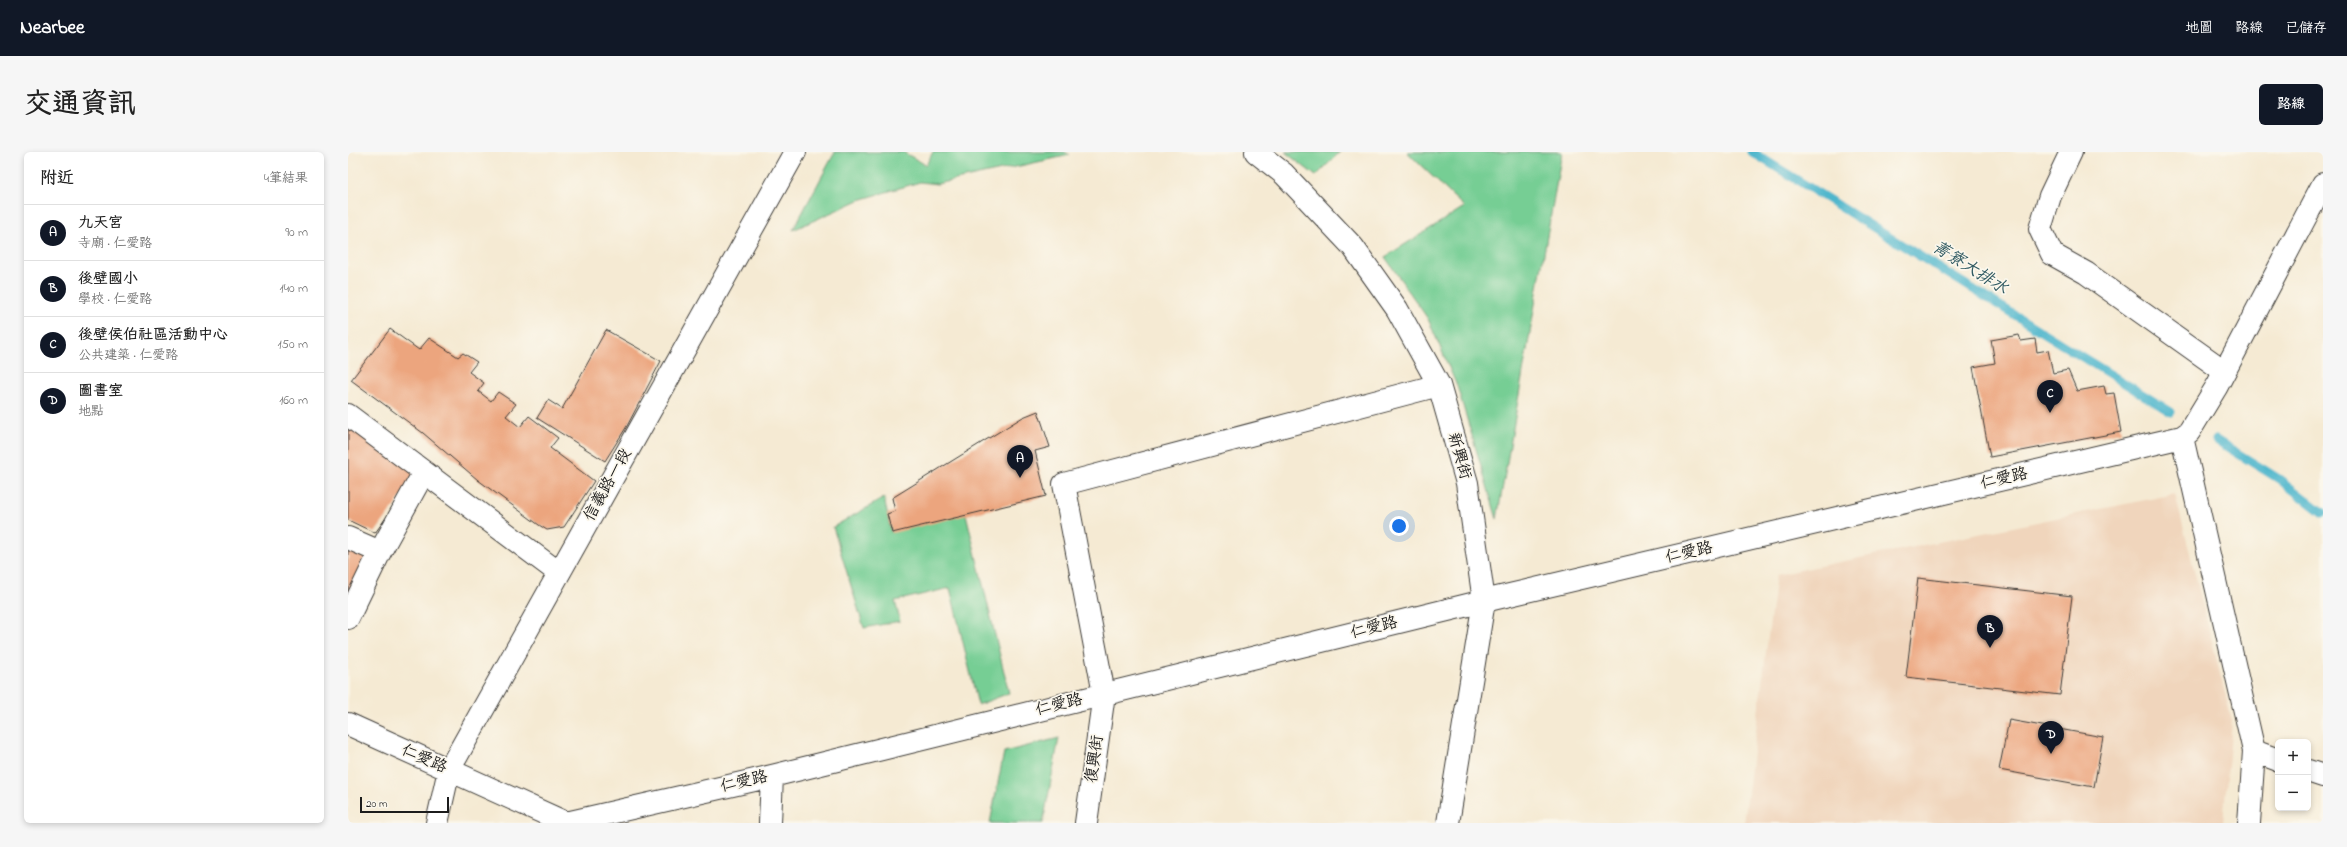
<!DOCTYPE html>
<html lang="zh-TW">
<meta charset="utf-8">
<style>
:root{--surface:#fff;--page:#f6f6f6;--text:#222;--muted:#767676;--line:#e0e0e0;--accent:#111827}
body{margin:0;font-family:"Indie Flower","LXGW WenKai TC",sans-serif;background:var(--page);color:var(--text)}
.controls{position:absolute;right:12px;bottom:12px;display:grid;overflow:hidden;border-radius:6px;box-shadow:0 2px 6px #0003}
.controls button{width:36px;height:36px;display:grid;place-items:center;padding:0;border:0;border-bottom:1px solid var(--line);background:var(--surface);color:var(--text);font:20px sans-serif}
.scale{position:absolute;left:12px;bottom:10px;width:89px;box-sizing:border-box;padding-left:4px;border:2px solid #1c1c1c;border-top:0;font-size:11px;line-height:14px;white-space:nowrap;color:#1c1c1c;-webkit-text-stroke:3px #fbf7ec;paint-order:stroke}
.you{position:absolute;left:1051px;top:374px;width:14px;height:14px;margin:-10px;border:3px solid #fff;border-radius:50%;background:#1a73e8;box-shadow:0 0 0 6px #1a73e833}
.badge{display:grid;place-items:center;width:26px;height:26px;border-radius:50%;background:var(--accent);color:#fff;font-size:13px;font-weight:700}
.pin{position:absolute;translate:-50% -33px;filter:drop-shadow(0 1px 2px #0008)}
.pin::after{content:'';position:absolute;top:21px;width:14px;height:12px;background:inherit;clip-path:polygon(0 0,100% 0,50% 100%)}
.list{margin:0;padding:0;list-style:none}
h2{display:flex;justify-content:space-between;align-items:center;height:52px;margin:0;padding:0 16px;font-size:17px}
h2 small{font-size:13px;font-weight:400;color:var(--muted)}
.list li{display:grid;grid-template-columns:26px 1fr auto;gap:12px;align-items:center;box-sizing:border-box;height:56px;padding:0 16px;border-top:1px solid var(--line)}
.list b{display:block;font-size:15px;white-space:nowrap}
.list p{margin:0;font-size:13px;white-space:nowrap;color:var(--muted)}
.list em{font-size:13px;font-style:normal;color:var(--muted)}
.map{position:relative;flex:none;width:1975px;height:671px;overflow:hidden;border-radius:6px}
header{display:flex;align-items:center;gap:24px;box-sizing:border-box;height:56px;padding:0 20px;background:var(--accent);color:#fff}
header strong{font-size:19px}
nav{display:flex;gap:22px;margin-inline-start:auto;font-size:14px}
.intro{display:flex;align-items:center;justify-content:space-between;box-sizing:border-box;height:96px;padding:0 24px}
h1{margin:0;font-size:28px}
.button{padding:10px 18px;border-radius:6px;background:var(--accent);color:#fff;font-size:14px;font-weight:700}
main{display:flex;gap:24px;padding:0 24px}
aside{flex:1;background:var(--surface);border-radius:6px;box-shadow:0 2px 6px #0003}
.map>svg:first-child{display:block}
</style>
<header>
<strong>Nearbee</strong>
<nav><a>地圖</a><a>路線</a><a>已儲存</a></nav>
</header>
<div class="intro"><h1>交通資訊</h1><a class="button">路線</a></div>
<main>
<aside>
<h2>附近<small>4筆結果</small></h2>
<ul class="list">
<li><span class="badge">A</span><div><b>九天宮</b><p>寺廟 · 仁愛路</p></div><em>90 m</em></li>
<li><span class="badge">B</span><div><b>後壁國小</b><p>學校 · 仁愛路</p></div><em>140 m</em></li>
<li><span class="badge">C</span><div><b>後壁侯伯社區活動中心</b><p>公共建築 · 仁愛路</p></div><em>150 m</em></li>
<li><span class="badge">D</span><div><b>圖書室</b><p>地點</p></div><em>160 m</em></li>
</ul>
</aside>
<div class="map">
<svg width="1975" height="671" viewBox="0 0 1975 671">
<rect width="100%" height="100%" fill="#fbf7ec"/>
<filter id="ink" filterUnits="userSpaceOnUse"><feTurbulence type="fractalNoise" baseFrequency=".025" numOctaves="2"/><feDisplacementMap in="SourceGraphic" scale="8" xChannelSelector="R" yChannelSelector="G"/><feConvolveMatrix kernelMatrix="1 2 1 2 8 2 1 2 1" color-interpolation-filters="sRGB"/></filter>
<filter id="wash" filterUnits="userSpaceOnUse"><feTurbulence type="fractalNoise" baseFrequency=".012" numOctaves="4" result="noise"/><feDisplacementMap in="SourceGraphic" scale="16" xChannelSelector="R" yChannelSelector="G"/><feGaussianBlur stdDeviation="0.9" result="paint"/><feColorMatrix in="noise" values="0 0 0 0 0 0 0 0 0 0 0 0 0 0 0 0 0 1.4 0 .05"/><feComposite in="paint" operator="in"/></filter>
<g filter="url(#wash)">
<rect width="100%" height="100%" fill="#f5ead3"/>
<path fill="#f0d5bc" d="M1827 342 1884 569 1875 671H1396L1428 423Z"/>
<path fill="#76ce94" stroke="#497558" d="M487 0H555L578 13 585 0H716L722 3 589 32 572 30 511 48 445 78Z
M937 0H992L968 24Z
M1059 0H1214L1149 367 1109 234 1080 167 1037 105 1116 55Z
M536 346 543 380 618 362 661 541 630 553 602 436 547 449 552 469 516 476 485 375Z
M711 586 695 671H642L656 600Z"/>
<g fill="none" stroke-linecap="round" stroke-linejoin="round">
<path stroke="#4eb6cc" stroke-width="9" d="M1404 0 1823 260
M1868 288 1931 327 1975 361"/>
</g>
<g id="blocks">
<path fill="#eca57e" d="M42 177 71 198 81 186 110 205 115 201 129 210 121 220 136 231 130 239 143 249 150 240 168 252 158 264 172 275 181 264 210 286 202 296 246 329 216 375 199 378 191 373 130 328 75 281 3 228Z
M258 178 313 209 279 274 257 309 189 266 200 248 214 257Z
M1671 183 1673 189 1687 187 1689 200 1700 198 1705 221 1720 218 1729 239 1756 234 1758 242 1766 241 1773 280 1642 305 1625 215 1647 211 1643 188Z
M690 259 702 295 687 299 698 344 544 381 539 362 547 359 544 346 675 265Z
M0 267 71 320 27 381 0 368Z
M0 390 29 405 0 458Z
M1570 426 1724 444 1712 543 1558 525Z
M1661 568 1755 585 1746 635 1651 618Z"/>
</g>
</g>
<g filter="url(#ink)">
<use href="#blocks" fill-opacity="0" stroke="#3d3b37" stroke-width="1"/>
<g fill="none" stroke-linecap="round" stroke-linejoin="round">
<defs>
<path id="minor" d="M908 0 936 22 1005 95 1049 157 1091 233 1119 331 1136 449 1100 671
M1723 0 1702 44 1692 77 1704 102 1738 121 1876 219
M0 263 211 421
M1834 285 1906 599 1901 671
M0 386 32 400 0 466
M32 400 76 320
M0 572 218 671
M1906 599 1930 608
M1960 619 1975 624
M89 671 101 618 447 0
M218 671 424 624 1136 449 1834 285 1841 280 1869 234 1975 32
M422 671 424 624
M738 671 756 542 716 332 1091 233"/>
</defs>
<use href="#minor" stroke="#3d3b37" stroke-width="24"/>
<use href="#minor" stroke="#fff" stroke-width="22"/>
</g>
</g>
<g text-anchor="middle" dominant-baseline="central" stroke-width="3.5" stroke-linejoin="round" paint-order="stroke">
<g font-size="16" fill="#1c1c1c" stroke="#fbf7ec">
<text transform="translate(1111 304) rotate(74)">新興街</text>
<text transform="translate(1656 327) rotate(-13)">仁愛路</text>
<text transform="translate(260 333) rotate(-61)">信義路一段</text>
<text transform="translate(1341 401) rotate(-13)">仁愛路</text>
<text transform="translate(1026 476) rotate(-14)">仁愛路</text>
<text transform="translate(711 553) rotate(-14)">仁愛路</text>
<text transform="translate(76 607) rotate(24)">仁愛路</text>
<text transform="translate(747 607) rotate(-82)">復興街</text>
<text transform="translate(396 630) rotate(-13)">仁愛路</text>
</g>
<g font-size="17" font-style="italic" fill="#305a62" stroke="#fbf7ec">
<text transform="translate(1622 116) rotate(32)">菁寮大排水</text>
</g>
</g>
</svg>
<div class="controls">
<button>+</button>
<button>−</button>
</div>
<div class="scale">20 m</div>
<div class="you"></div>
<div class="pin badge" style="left:672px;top:326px">A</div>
<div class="pin badge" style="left:1642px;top:496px">B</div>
<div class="pin badge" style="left:1702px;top:261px">C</div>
<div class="pin badge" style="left:1703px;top:602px">D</div>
</div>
</main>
